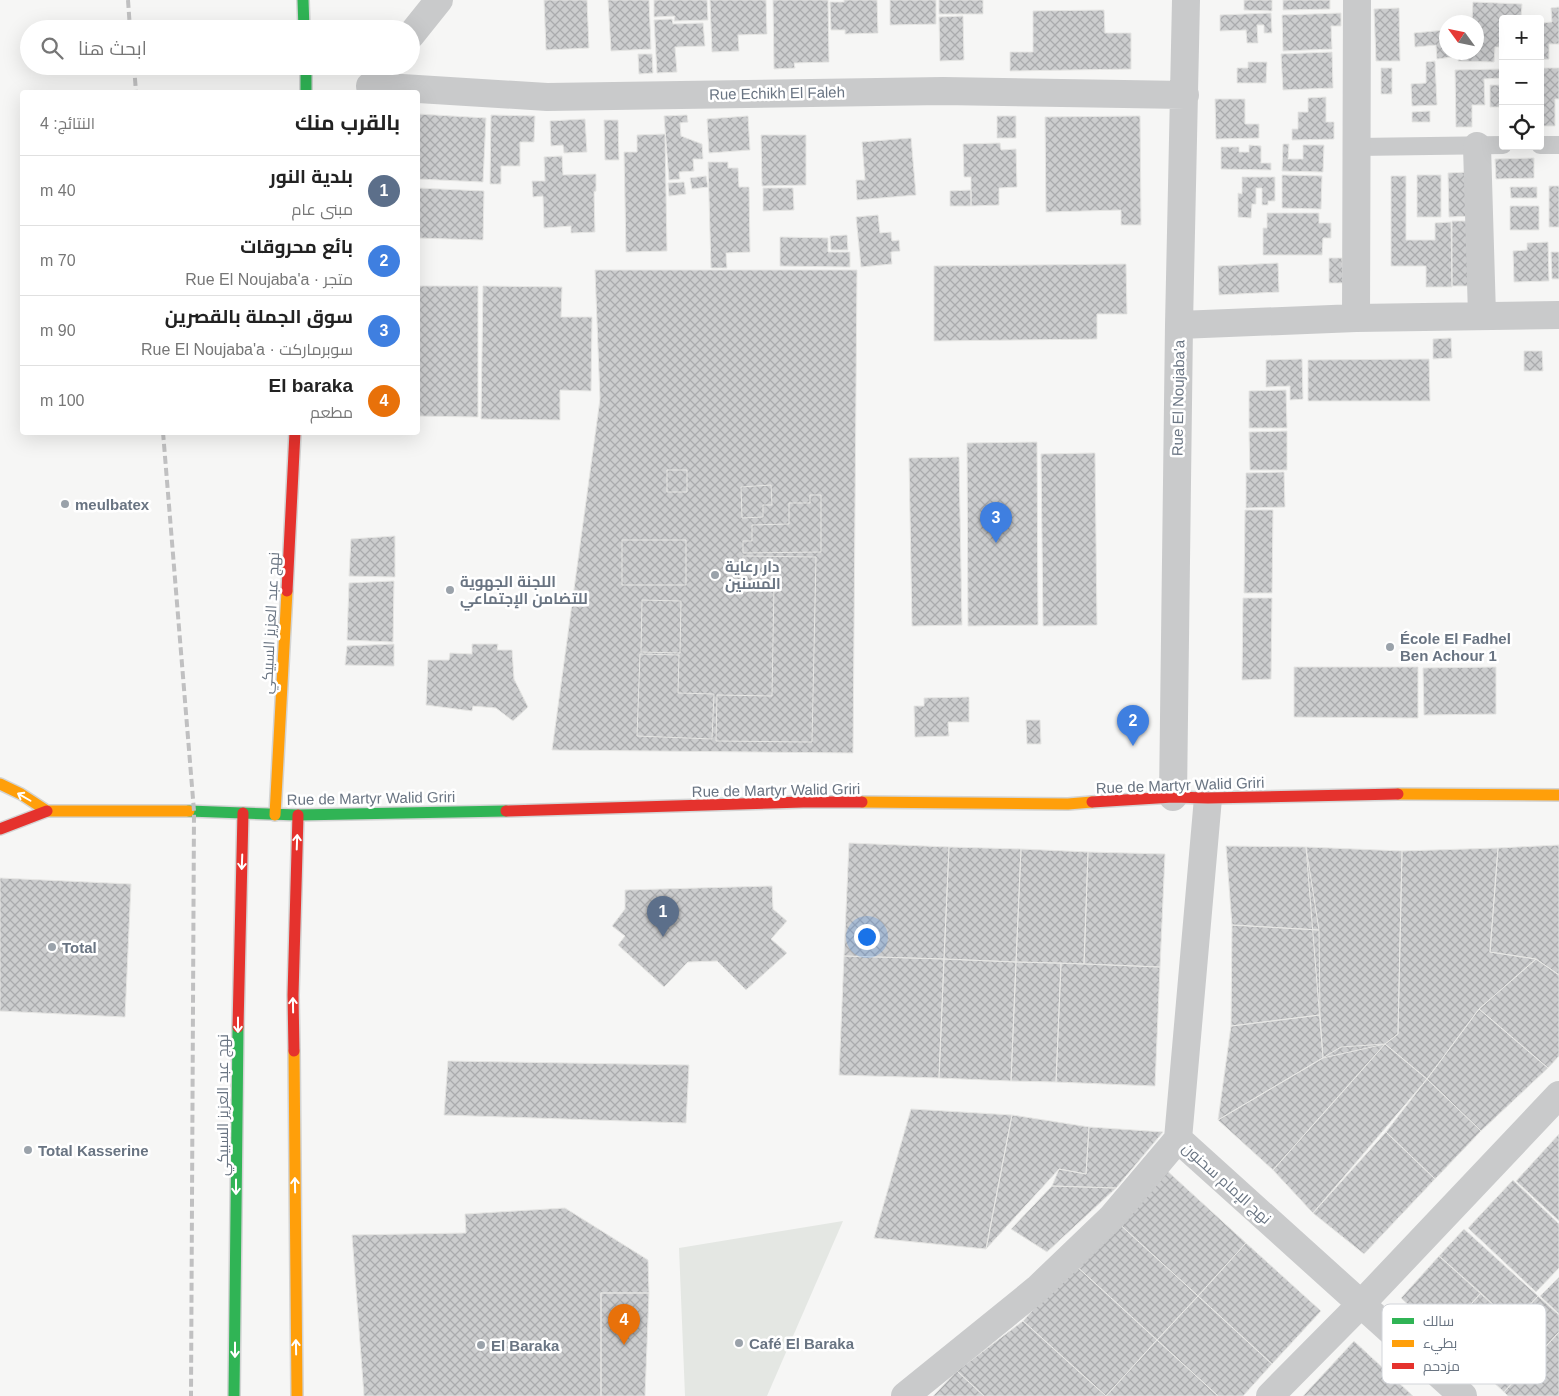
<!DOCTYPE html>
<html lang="ar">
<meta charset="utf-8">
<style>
:root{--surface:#fff;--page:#f2f2f2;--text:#222;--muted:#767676;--line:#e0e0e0;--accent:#7c3aed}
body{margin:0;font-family:Helvetica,Cairo,sans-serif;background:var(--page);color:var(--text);direction:rtl}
.controls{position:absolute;right:15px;top:15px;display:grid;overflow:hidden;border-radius:5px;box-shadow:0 5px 20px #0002}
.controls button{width:45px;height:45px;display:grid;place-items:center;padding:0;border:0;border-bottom:1px solid var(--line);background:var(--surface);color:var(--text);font:25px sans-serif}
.compass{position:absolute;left:1439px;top:15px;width:45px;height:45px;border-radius:50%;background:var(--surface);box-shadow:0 5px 20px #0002;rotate:303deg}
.you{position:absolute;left:866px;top:936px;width:18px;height:18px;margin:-12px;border:4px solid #fff;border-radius:50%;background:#1a73e8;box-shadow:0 0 0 8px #1a73e833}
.badge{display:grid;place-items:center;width:32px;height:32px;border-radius:50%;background:var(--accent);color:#fff;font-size:16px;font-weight:700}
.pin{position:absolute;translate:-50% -41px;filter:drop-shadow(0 1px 2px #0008)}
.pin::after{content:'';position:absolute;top:26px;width:18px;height:15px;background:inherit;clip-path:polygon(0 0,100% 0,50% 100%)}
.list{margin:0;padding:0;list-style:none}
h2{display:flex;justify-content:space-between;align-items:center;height:65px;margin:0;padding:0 20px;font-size:21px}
h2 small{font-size:16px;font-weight:400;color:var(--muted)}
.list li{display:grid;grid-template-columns:32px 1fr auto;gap:15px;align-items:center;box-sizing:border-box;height:70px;padding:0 20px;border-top:1px solid var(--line)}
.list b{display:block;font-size:19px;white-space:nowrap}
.list p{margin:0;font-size:16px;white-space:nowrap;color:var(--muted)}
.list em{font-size:16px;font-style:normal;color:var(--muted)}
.icon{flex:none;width:28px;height:28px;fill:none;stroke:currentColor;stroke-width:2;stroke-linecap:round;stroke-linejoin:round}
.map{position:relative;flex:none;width:1559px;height:1396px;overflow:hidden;direction:ltr}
.search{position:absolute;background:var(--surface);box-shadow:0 5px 20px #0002;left:20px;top:20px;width:400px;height:55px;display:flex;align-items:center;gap:12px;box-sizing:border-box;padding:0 18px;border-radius:28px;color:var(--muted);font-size:19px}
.panel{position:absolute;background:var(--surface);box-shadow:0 5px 20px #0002;left:20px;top:90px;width:400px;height:345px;border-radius:5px;direction:rtl}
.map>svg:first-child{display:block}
</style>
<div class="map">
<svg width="1559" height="1396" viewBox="0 0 1559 1396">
<defs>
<pattern id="building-cross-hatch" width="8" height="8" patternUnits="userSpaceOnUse" patternTransform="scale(1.25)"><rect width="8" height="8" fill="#cccdce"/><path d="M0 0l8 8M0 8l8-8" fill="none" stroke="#aaabad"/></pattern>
</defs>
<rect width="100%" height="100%" fill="#f6f6f5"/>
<path fill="#e4e7e3" d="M843 1221 767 1396H685L679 1248Z"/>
<path fill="url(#building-cross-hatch)" stroke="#e6e6e4" d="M544 0H587L589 48 546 50Z
M608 0H649L651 49 611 51Z
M654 0H707L708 20 674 21 675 16 654 17Z
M710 0H766L767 34 738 35 739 51 712 52Z
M773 0H828L829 62 794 63 795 68 774 69Z
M844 0H877L878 33 845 34V30H831L830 2H844Z
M890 0H936V24L890 25Z
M939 0H983V14H939Z
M1244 0H1272V11L1244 10Z
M1283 0H1330V9L1283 10Z
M1473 2 1522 4 1521 19H1503V47H1495L1494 62 1458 61V52H1476V22H1472Z
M1559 7V44H1549V59L1540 60V23L1552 22 1551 8Z
M1399 8 1400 61H1376L1374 9Z
M1104 10 1105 33H1131V69L1010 71V52H1033V11Z
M1271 13 1272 33H1264V25H1257L1258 43H1247L1246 30 1220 31V15Z
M1341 13V26H1331L1332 49 1283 51 1282 15Z
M963 16 964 60 940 61 939 17Z
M672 19 673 24 703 23 705 46 675 47 677 72 657 73 654 20Z
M1446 30V52H1452V57L1437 59 1436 45 1415 47 1414 33Z
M1332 52 1333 88 1283 90 1281 54Z
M638 54H652L653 73 639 74Z
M1435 61 1437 105 1412 106 1411 84 1426 83V62Z
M1248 62H1267L1266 83H1237V68H1248Z
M1381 68H1392V94H1381Z
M1540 68H1559V99H1555V126H1540Z
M1502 69V78L1484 79 1485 105H1472V127H1456L1455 70Z
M1490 85H1503V107H1490Z
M1326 97V122H1334V139L1292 140V129H1298V112H1308V98Z
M1215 99H1245V124H1259V138L1216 139Z
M1430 111V122H1412V112Z
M418 114 486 118 483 182 418 179V185Z
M491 115 535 116 534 142H520V166H501V184H490Z
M687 115 688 122 680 123 681 136 702 144 703 159H693L694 171 679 172 680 179 669 180 664 116Z
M748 116 750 150 709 153 707 119Z
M997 116H1016V138H997Z
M1140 116 1141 225H1121V210L1046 212 1045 117Z
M585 119 587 152 564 153 563 145 551 146 550 121Z
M604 120H618L619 160H605Z
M665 134 667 251 626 252 624 152H637V135Z
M761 135H806V185L762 186Z
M911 138 916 195 857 200 856 180H865L862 142Z
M1000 143 1001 150 1016 149 1017 187 999 188V205L971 206V177H964L963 144Z
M1283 144H1289L1288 159H1303V145H1324L1323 172 1282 171Z
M1249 145 1261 146V163H1271V170L1221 169V147H1239V152H1249Z
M562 156 563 175 596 174V191L594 192 595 232 571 233V226L544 228 543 196 533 197 532 181H545L544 157Z
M1534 158V178L1496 179 1495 159Z
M708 162H728V168H738L739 187H749L750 252 726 253 727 268H711Z
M1470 172 1472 216 1449 217 1448 173Z
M1282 175 1322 176 1321 209 1282 208Z
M1417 175H1441V217H1417Z
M706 176 708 187 692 189 690 178Z
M1391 176H1406V240H1435V223L1451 222 1452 287H1426V266H1391Z
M1242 177H1275V201H1268V205H1262V188H1256V204H1252L1251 218 1238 217V193L1242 194Z
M684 182 686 194 669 196 668 183Z
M1549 186H1559V227H1549Z
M1510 187H1537V198H1511Z
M418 188 484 191 483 240 418 238Z
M763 188H793L794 210 763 211Z
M971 190V206H950V191Z
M1510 206H1539V230H1510Z
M1267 213H1319V223H1331V238H1323L1322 255H1263V228H1267Z
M878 215 880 233 891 232 892 241 899 240 900 251 891 252 892 264 861 267 856 217Z
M1452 221H1473L1474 286H1452Z
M847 235 848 250H831L830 236Z
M780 237 828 238V252H850V267L780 266Z
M1548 242 1549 281 1514 282 1513 251 1527 250V243Z
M1551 252H1559V279H1552Z
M1329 258H1342L1343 283H1329Z
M1278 263 1279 292 1219 295 1218 266Z
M1126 264 1127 314H1097V339L934 341V266Z
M595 270H857L853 753 552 750 600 399Z
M418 286H478V417L418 416Z
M483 286 562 287 561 317H592L591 391 560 390V420L481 419Z
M1451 338 1452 358 1433 359V339Z
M1524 351H1542L1543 371H1524Z
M1302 359 1303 399 1290 400V386L1266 387V360Z
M1429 359 1430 401H1308V360Z
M1286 390 1287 428H1249V391Z
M1287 431V470H1250L1249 432Z
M1037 442 1038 625 968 626 967 443Z
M1095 453 1097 625 1043 626 1041 454Z
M959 457 962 625 912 626 909 458Z
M667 470H687V492H667Z
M1284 472 1285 507 1246 508V473Z
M771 485 772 505H763V517L742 518 741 487Z
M810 495H821V552L743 553V541H752V525L789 524V503H810Z
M1245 510H1273L1272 593H1244Z
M395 536V577L349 576 351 539Z
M622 540H686V585H622Z
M743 556 816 557 812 742 716 741 717 695 772 696 774 585H742Z
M394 581 393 642 347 640 349 583Z
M1243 598H1272L1271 679 1242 680Z
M642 600 681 601 680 653 641 652Z
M394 644V666L345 665 347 646Z
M472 644H498L497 650H512L514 679 528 707 513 721 496 708 473 706 472 711 426 705 428 660H449L450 653 472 654Z
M640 654 679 655 678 693 714 694 712 739 637 736Z
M1294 667H1418V718L1294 717Z
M1496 667V714L1424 715 1423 668Z
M969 697V722H948L949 736 915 737 914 706H924V698Z
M1026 720H1040L1041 744H1027Z
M849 843 949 847 944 959 844 956Z
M1559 845V975L1536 959 1490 952 1498 848Z
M1226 846 1306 847 1319 930 1232 925Z
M949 847 1021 849 1016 962 944 959Z
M1306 847 1402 851 1398 1034 1385 1044 1323 1058Z
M1498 848 1490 952 1536 959 1479 1009 1427 1079 1385 1044 1398 1034 1402 851Z
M1021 849 1088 852 1084 964 1016 962Z
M1088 852 1165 854 1160 967 1084 964Z
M0 878 131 884 125 1017 0 1011Z
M772 886 773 909 787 921 771 939 787 953 746 990 717 961 688 962 664 987 618 945 625 936 612 926 625 909V890Z
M1232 925 1319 930 1320 1015 1231 1026Z
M844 956 944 959 939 1078 839 1075Z
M944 959 1016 962 1011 1081 939 1078Z
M1536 959 1559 975V1056L1548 1068 1479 1009Z
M1016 962 1061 963 1056 1082 1011 1081Z
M1061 963 1160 967 1155 1086 1056 1082Z
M1479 1009 1548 1068 1481 1131 1427 1079Z
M1320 1015 1323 1058 1218 1120 1231 1026Z
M1385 1044 1273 1170 1218 1120 1341 1047Z
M1385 1044 1427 1079 1313 1213 1273 1170Z
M448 1061 689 1065 686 1123 444 1115Z
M1427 1079 1481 1131 1435 1179 1386 1132Z
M911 1109 1012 1115 986 1249 874 1238Z
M1012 1115 1089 1127 1086 1174 1059 1169 986 1249Z
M1089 1127 1163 1132 1116 1188 1052 1186 1059 1169 1086 1174Z
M1386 1132 1435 1179 1364 1254 1313 1213Z
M1559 1134V1221L1516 1181Z
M1163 1167 1246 1243 1198 1296 1115 1220Z
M1513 1180 1559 1224V1268L1536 1292 1468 1228Z
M1052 1186 1116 1188 1047 1252 1011 1229Z
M565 1208 648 1260 649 1293H601V1396H364L352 1235 466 1233 465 1214Z
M1115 1220 1198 1296 1157 1340 1074 1264Z
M1464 1229 1538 1296 1513 1323 1439 1256Z
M1246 1243 1321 1311 1272 1364 1198 1296Z
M1439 1256 1481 1293 1442 1336 1401 1298Z
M1074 1264 1157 1340 1106 1396 1023 1321Z
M1559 1277V1314L1540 1296Z
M601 1293H649L645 1396H601Z
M1481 1293 1513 1323 1475 1365 1442 1336Z
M1198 1296 1272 1364 1243 1396H1218L1157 1340Z
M1538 1296 1559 1315V1332L1504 1392 1475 1365Z
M1023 1321 1106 1396H984L957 1371Z
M1559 1332V1396H1508L1504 1392Z
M1157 1340 1218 1396H1106Z
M1354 1341 1413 1396H1303Z
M957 1371 984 1396H933Z"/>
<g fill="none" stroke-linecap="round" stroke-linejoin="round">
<defs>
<path id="fast" d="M303 0 304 29
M306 66V92
M189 811 298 815 506 811
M234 1396 238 1027"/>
<path id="slow" d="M0 784 21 794 47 811H189
M1398 794 1559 795
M862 802 1068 804 1092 802
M275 815 287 591
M294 1051 297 1396"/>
<path id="jam" d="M287 591 295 432
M1092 802 1173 797 1208 798 1398 794
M506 811 803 802H862
M0 829 47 811
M238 1027 243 813
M294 1051 293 995 298 815"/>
</defs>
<use href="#fast" stroke="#d3d4d4" stroke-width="14"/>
<use href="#slow" stroke="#d3d4d4" stroke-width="14"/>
<use href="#jam" stroke="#d3d4d4" stroke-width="14"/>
<path stroke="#c9cacb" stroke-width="18" d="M1540 145H1559
M1357 147 1503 145"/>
<path stroke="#c9cacb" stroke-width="28" d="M411 35 439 0
M370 86 547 97 943 91 1185 95
M1477 146 1482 315
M1356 318 1357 0
M1179 325 1356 318 1559 315
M1173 797 1179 325 1186 0
M1208 798 1178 1139 1463 1396
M905 1396 1037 1289 1112 1217 1178 1139
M1270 1396 1362 1303 1559 1095"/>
<use href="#fast" stroke="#30b455" stroke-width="11"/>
<use href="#slow" stroke="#ff9f0a" stroke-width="11"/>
<use href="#jam" stroke="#e5322d" stroke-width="11"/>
<path stroke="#c0c0c1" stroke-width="4" stroke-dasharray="8 4" stroke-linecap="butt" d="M128 0 130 29
M134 66 136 92
M163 432 194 811 191 1396"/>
</g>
<defs><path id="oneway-shaft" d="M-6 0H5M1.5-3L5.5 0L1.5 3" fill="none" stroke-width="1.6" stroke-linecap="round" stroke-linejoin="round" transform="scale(1.25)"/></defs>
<g stroke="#fff">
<use href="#oneway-shaft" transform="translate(24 797) rotate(-150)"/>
<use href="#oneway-shaft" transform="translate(297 842) rotate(-88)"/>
<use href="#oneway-shaft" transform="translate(242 862) rotate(92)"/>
<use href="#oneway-shaft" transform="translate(293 1005) rotate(-91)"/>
<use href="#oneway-shaft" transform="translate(238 1025) rotate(90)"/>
<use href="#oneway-shaft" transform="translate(295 1185) rotate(-91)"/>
<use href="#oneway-shaft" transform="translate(236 1187) rotate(90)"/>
<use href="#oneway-shaft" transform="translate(296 1347) rotate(-91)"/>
<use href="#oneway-shaft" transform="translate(235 1350) rotate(90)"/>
</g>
<g fill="#9aa2aa" stroke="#fff" stroke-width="2">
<circle cx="65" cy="504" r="5"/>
<circle cx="715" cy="575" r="5"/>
<circle cx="450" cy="590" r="5"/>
<circle cx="1390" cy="647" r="5"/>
<circle cx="52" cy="947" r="5"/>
<circle cx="28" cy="1150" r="5"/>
<circle cx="739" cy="1343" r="5"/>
<circle cx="481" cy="1345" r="5"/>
</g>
<g text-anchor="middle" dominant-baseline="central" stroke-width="5" stroke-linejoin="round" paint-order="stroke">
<g font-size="15" fill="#697482" stroke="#fff">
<text transform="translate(777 93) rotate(-1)">Rue Echikh El Faleh</text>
<text transform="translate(1178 398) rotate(-89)">Rue El Noujaba'a</text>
<text transform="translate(270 623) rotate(-87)">نهج عبد العزيز السبيكي</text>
<text transform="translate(1180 785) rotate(-2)">Rue de Martyr Walid Griri</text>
<text transform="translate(776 790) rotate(-1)">Rue de Martyr Walid Griri</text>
<text transform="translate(371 798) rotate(-1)">Rue de Martyr Walid Griri</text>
<text transform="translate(222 1105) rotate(-90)">نهج عبد العزيز السبيكي</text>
<text transform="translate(1227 1183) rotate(42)">نهج الإمام سحنون</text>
</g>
<g font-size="15" font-weight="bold" fill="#697482" stroke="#fff" text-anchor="start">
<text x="75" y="504">meulbatex</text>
<text x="725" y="566">دار رعاية<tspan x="725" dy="17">المسنين</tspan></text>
<text x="460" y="581">اللجنة الجهوية<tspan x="460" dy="17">للتضامن الإجتماعي</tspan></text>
<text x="1400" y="638">École El Fadhel<tspan x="1400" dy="17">Ben Achour 1</tspan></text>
<text x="62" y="947">Total</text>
<text x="38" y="1150">Total Kasserine</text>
<text x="749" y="1343">Café El Baraka</text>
<text x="491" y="1345">El Baraka</text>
</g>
</g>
<rect x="1382" y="1304" width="164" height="80" rx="8" fill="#fff" stroke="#d2d5da" stroke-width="1"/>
<rect x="1392" y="1318" width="22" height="6" fill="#30b455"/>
<rect x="1392" y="1340" width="22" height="7" fill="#ff9f0a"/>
<rect x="1392" y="1363" width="22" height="6" fill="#e5322d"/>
<g font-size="14" fill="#697482">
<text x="1423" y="1326">سالك</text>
<text x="1423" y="1348">بطيء</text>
<text x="1423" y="1371">مزدحم</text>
</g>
</svg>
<div class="controls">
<button>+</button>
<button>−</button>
<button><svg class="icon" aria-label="locate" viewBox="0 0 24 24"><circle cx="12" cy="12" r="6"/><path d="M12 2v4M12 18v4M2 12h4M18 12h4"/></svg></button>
</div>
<svg class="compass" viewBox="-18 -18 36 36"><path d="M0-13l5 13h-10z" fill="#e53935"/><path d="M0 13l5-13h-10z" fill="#767676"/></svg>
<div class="you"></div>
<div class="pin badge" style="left:663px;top:937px;background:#5c6f8a">1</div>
<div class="pin badge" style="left:1133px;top:746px;background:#3f7fe0">2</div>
<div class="pin badge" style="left:996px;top:543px;background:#3f7fe0">3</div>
<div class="pin badge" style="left:624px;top:1345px;background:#e8710a">4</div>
<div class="search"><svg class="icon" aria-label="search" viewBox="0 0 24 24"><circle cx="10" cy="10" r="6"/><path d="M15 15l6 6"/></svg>ابحث هنا</div>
<section class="panel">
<h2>بالقرب منك<small>النتائج: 4</small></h2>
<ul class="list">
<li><span class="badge" style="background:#5c6f8a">1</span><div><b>بلدية النور</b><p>مبنى عام</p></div><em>40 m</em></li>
<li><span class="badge" style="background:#3f7fe0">2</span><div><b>بائع محروقات</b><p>متجر · Rue El Noujaba'a</p></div><em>70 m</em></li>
<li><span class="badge" style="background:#3f7fe0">3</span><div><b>سوق الجملة بالقصرين</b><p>سوبرماركت · Rue El Noujaba'a</p></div><em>90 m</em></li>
<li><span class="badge" style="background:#e8710a">4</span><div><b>El baraka</b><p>مطعم</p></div><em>100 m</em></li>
</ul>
</section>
</div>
